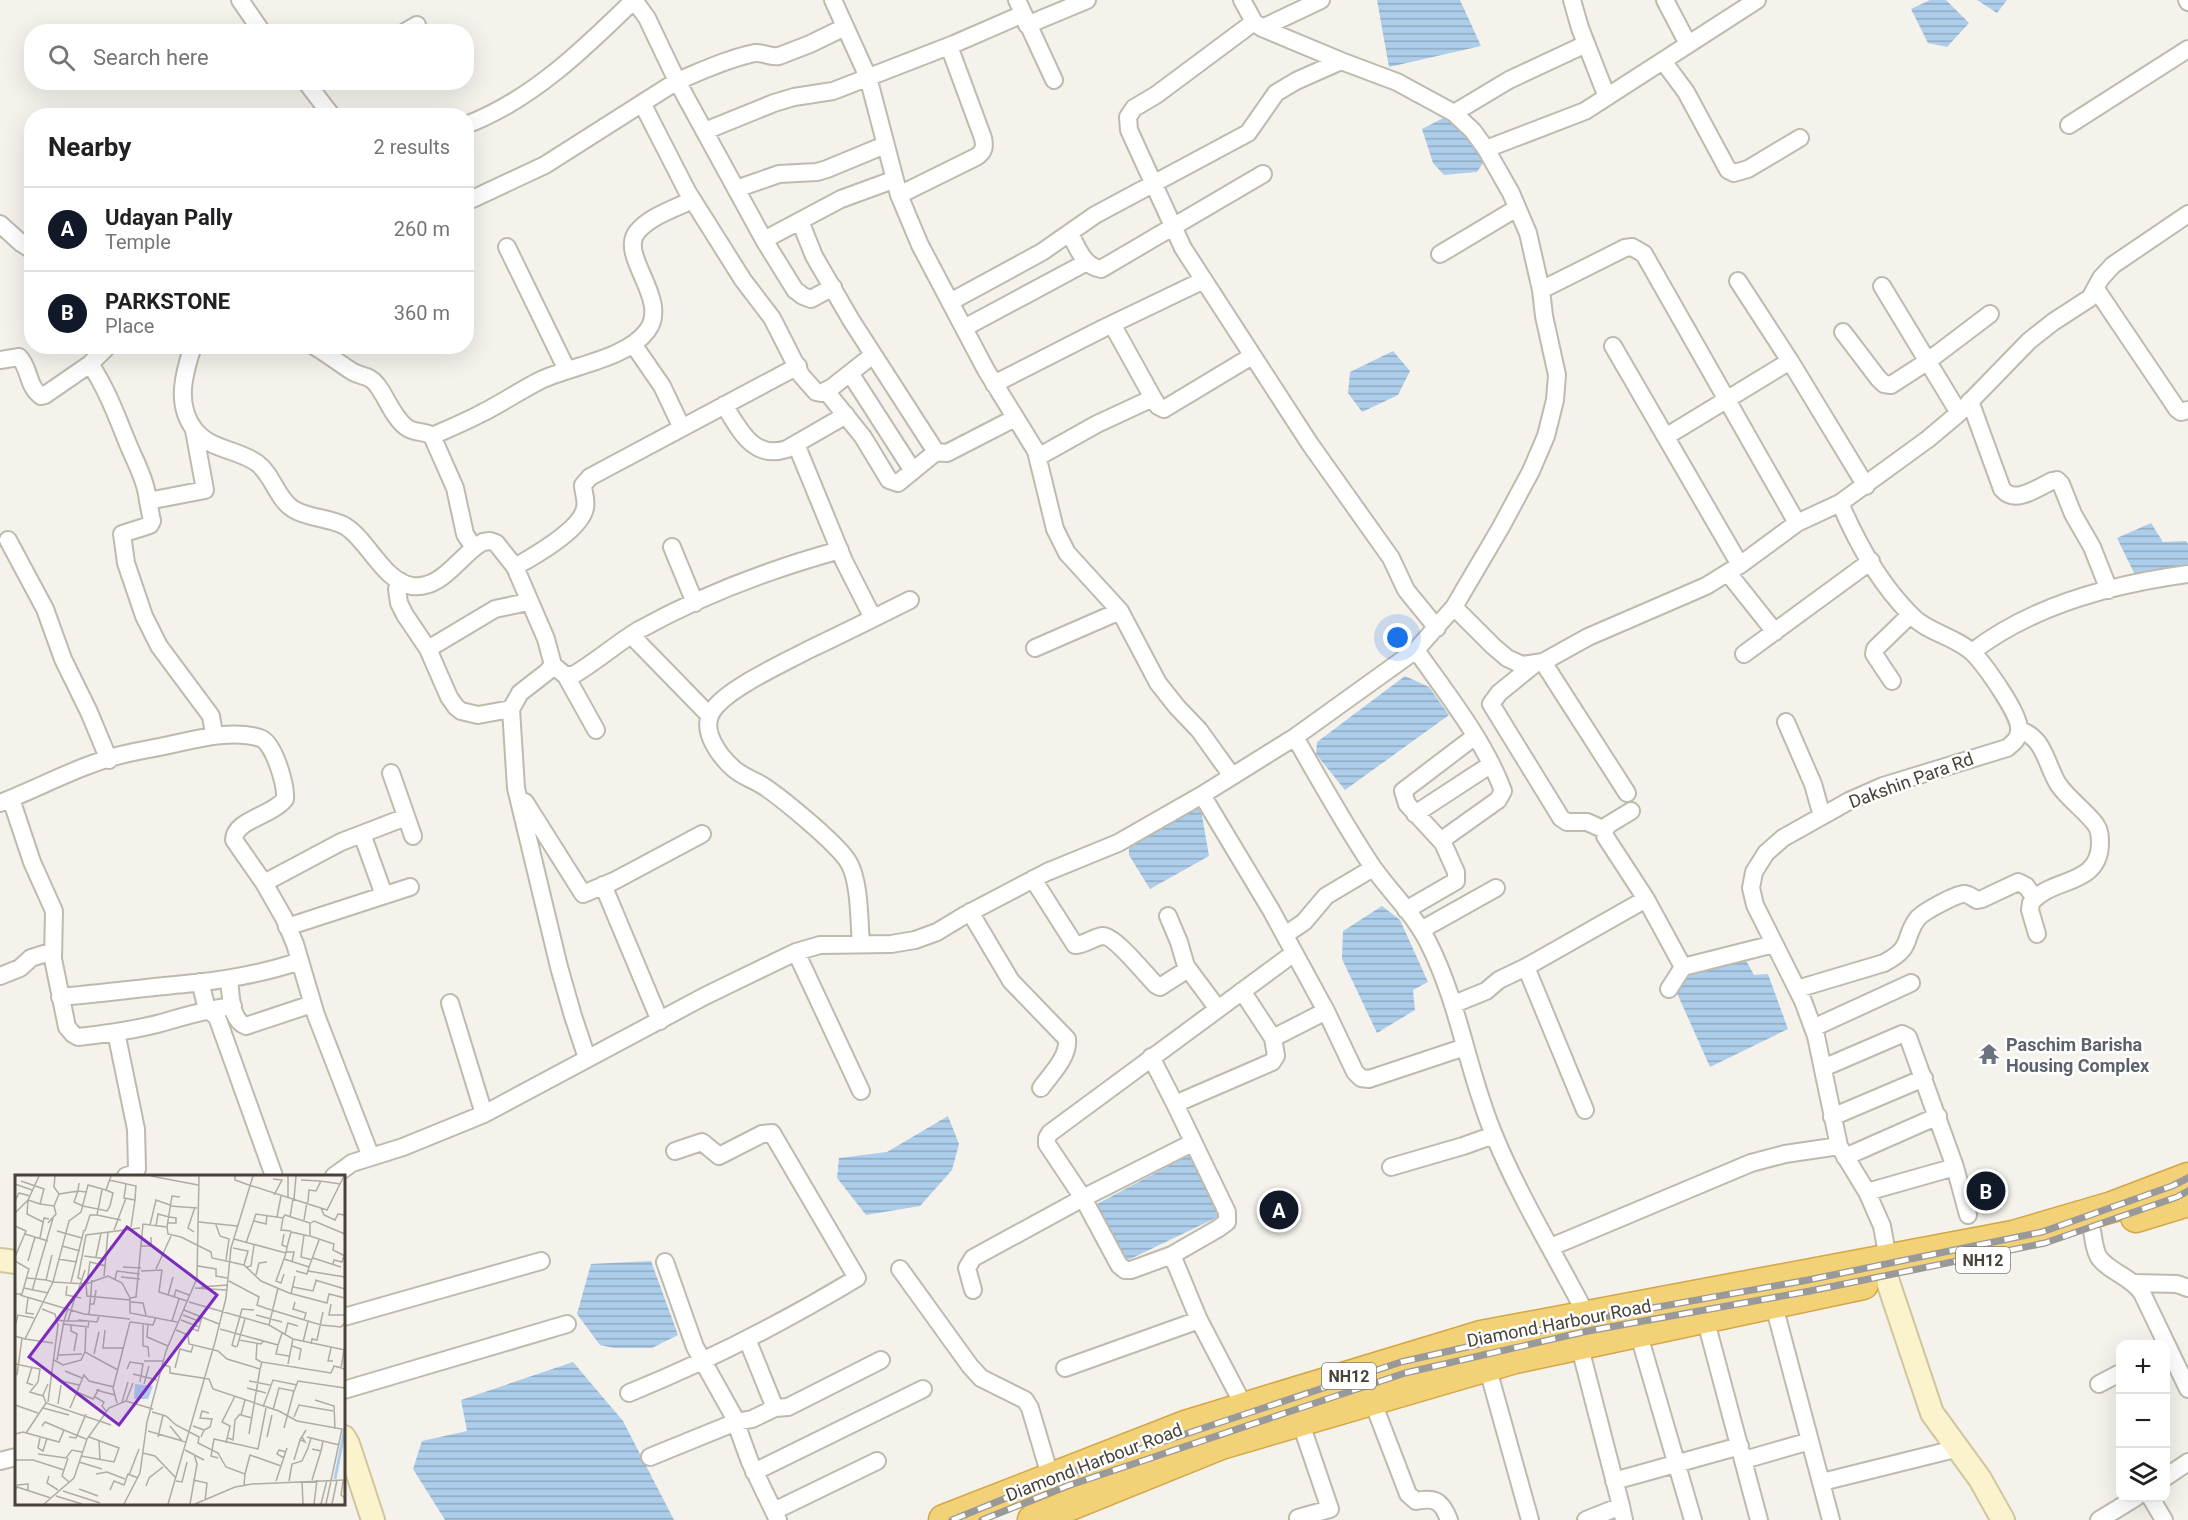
<!DOCTYPE html>
<meta charset="utf-8">
<style>
:root{--surface:#fff;--page:#f2f2f2;--text:#202124;--muted:#757577;--line:#e0e0e0;--accent:#111827}
body{margin:0;font-family:Roboto,sans-serif;background:var(--page);color:var(--text)}
.controls{position:absolute;right:18px;bottom:18px;display:grid;overflow:hidden;border-radius:12px;box-shadow:0 6px 24px #0002}
.controls button{width:54px;height:54px;display:grid;place-items:center;padding:0;border:0;border-bottom:2px solid var(--line);background:var(--surface);color:var(--text);font:30px sans-serif}
.you{position:absolute;left:1398px;top:638px;width:21px;height:21px;margin:-15px;border:4px solid #fff;border-radius:50%;background:#1a73e8;box-shadow:0 0 0 9px #1a73e833}
.badge{display:grid;place-items:center;width:39px;height:39px;border-radius:50%;background:var(--accent);color:#fff;font-size:20px;font-weight:700}
.pin{position:absolute;translate:-50% -50%;border:3px solid #fff;box-shadow:0 2px 6px #0006}
.list{margin:0;padding:0;list-style:none}
h2{display:flex;justify-content:space-between;align-items:center;height:78px;margin:0;padding:0 24px;font-size:26px}
h2 small{font-size:20px;font-weight:400;color:var(--muted)}
.list li{display:grid;grid-template-columns:39px 1fr auto;gap:18px;align-items:center;box-sizing:border-box;height:84px;padding:0 24px;border-top:2px solid var(--line)}
.list b{display:block;font-size:22px;white-space:nowrap}
.list p{margin:0;font-size:20px;white-space:nowrap;color:var(--muted)}
.list em{font-size:20px;font-style:normal;color:var(--muted)}
.icon{flex:none;width:33px;height:33px;fill:none;stroke:currentColor;stroke-width:2;stroke-linecap:round;stroke-linejoin:round}
.map{position:relative;flex:none;width:2188px;height:1520px;overflow:hidden}
.search{position:absolute;background:var(--surface);box-shadow:0 6px 24px #0002;left:24px;top:24px;width:450px;height:66px;display:flex;align-items:center;gap:15px;box-sizing:border-box;padding:0 21px;border-radius:24px;color:var(--muted);font-size:22px}
.panel{position:absolute;background:var(--surface);box-shadow:0 6px 24px #0002;left:24px;top:108px;width:450px;height:246px;border-radius:24px}
.map>svg:first-child{display:block}
</style>
<div class="map">
<svg width="2188" height="1520" viewBox="0 0 2188 1520">
<defs>
<pattern id="water-rules" width="6" height="5" patternUnits="userSpaceOnUse" patternTransform="scale(1.5)"><rect width="6" height="5" fill="#adceeb"/><path d="M0 2.5h6" fill="none" stroke="#8fa9bf"/></pattern>
</defs>
<rect width="100%" height="100%" fill="#f4f2eb"/>
<path fill="url(#water-rules)" d="M1377 0H1460L1481 46 1389 67Z
M1930 0H1946L1969 23 1947 47 1928 43 1911 9Z
M1977 0H2007L1997 13Z
M1451 114 1485 160 1477 172 1444 175 1433 163 1422 129Z
M1393 351 1410 371 1398 395 1362 412 1348 393 1350 372Z
M2151 523 2163 542 2186 541 2188 544V564L2138 581 2117 538Z
M1405 676 1429 687 1449 715 1345 790 1316 754 1317 742Z
M1200 804 1209 856 1150 889 1129 855V845Z
M1382 906 1400 920 1428 982 1413 990 1415 1010 1377 1033 1342 959 1343 931Z
M1743 955 1754 975 1768 974 1788 1029 1710 1067 1672 982Z
M948 1116 959 1144 952 1170 920 1206 866 1215 837 1178 839 1158 887 1152Z
M1193 1153 1222 1215 1126 1261 1097 1204Z
M651 1261 678 1335 652 1348H614L600 1345 577 1314 591 1264Z
M573 1362 623 1421 674 1520H445L413 1469 422 1441 467 1431 461 1400Z"/>
<g fill="none" stroke-linecap="round" stroke-linejoin="round">
<defs>
<path id="street" d="M240 0 262 32
M634 0 647 18 677 81C702 71 729 58 755 53 764 52 770 58 779 56L810 44 845 27
M833 0 868 77 899 195 920 245 986 370 1036 451 1055 529 1067 553 1120 611 1158 683 1177 707 1199 730 1232 776
M1017 0 1054 80
M1242 0 1254 22 1262 28 1341 61 1397 82 1454 113 1473 131 1486 149 1511 193 1528 233 1541 290 1544 316 1557 375 1555 400 1546 436 1531 471 1501 527 1454 607 1493 646 1507 658 1522 665 1543 662 1588 637 1706 586 1740 565 1797 523 1840 503 1928 439 1959 413 2029 341 2053 322 2090 298 2101 278 2113 265 2188 214
M1572 0 1580 28 1607 97
M1665 0 1688 44
M2187 0 2188 2
M1254 22 1156 95 1134 108 1128 117 1129 130 1183 248 1310 444 1391 558 1406 590 1437 628
M1027 25 1087 0
M1262 28 1321 0
M405 32 417 25
M1663 61 1686 92 1728 170 1734 173 1748 169 1800 138
M306 82 332 116
M642 103 687 191 743 280 772 318 801 375 816 392 821 393 831 388 873 355
M1454 113 1509 80 1586 44
M466 125C532 100 585 48 634 0
M2069 125 2188 49
M705 131 774 103 794 97 833 91 954 44 1023 14
M1486 149 1585 111 1757 0
M736 189 779 174 817 172 827 169 885 145
M899 195 976 157C984 152 985 147 983 138L949 46
M466 202 545 165 677 81 764 240 795 290 803 296 811 299 833 287
M800 221 814 256 851 320 936 452 947 453 1015 418
M0 224 21 243 32 250
M1070 234C1078 248 1083 266 1101 269L1263 174
M764 240 841 199 893 180
M507 247 567 370
M1440 254 1517 208
M1738 281 1790 361 1866 486
M1882 286 1959 413
M2096 289 2177 409 2181 412 2188 410
M1541 290 1625 248 1632 247 1644 254 1797 523
M950 302 1042 252 1095 215 1248 133 1276 93 1296 81 1341 61
M1112 324 1153 398 1158 406 1164 409 1252 356
M964 328 1087 262
M1843 332 1878 378 1884 384 1891 385 1928 361 1990 314
M633 344 662 386 682 428
M193 346C184 373 175 404 194 429 209 450 238 449 257 463 273 475 277 499 293 509 309 519 329 517 345 526 368 540 383 581 412 586 443 590 460 554 483 542L490 541 496 543 515 567 546 639 553 665 547 672 520 693 511 709 516 788 559 967 573 1016 587 1058
M314 346C328 354 340 364 353 372 362 377 370 375 377 385 387 398 393 417 406 427 414 434 424 430 432 436L455 488 465 534 474 548
M1613 346 1740 565
M0 360 19 357C30 368 27 386 41 396L45 395 90 364 108 346
M90 364C107 389 117 417 128 444 136 463 146 481 148 501L205 490 194 430
M850 373 913 471
M994 384 1104 328 1204 280
M826 391 863 437 889 480 898 483 936 452
M1970 401 2002 489C2015 505 2037 488 2052 481L2057 480 2061 484 2073 514 2092 547 2109 590
M724 405C740 430 753 460 787 449L846 415
M432 436C448 429 465 422 482 413 502 403 521 390 541 380 573 365 626 359 647 331 671 300 618 256 637 232 650 216 674 209 692 200
M1667 436 1790 361
M796 444 844 561 873 618
M1038 457 1097 424 1153 398
M148 501 152 521 150 525 122 534 126 563 144 616 159 646 211 716 214 734
M1840 503C1857 543 1880 584 1911 615 1928 633 1955 636 1973 653 1984 664 2021 715 2019 730 2019 739 2013 743 2007 748L1883 786 1849 801 1783 838 1766 853 1754 872 1751 888 1755 905 1803 1001 1816 1036 1839 1146 1867 1192 1882 1226 1888 1259
M8 540 45 609 63 659 89 712 109 760
M672 547 695 603
M515 567C534 556 581 530 585 508 587 500 583 492 583 485L590 477 798 366
M1728 573 1775 632
M400 581 397 589 399 603 405 615 428 649 449 697 456 707 461 711 478 715 511 709
M1454 607 1416 650 1295 737C1320 781 1344 824 1372 866 1390 892 1414 914 1428 942 1460 1005 1467 1071 1494 1135 1520 1198 1556 1256 1587 1316
M631 635 710 716
M1035 648 1120 611
M428 649 495 609 528 602
M1972 652C2031 606 2114 584 2188 574
M1744 654 1871 561
M1543 662 1627 793
M1536 663 1499 693 1491 704 1561 818 1567 822H1587L1605 830
M553 665 566 676 575 674C597 661 617 643 639 630 702 595 771 569 840 550
M566 676 596 730
M1892 681 1874 654 1875 649 1910 615
M1786 722 1813 784 1822 816
M2020 730C2045 739 2045 762 2058 784 2069 800 2085 810 2096 825 2100 831 2100 837 2100 843 2100 887 2050 877 2031 903L2030 910 2037 934
M1295 737 1202 795 1271 910 1326 1011 1355 1072 1361 1078 1369 1079 1465 1047
M391 773 413 836
M11 799 32 862 54 911 53 959 67 1027 73 1034 78 1037C106 1034 134 1030 161 1023 185 1016 208 1009 233 1006
M525 802 583 894 614 881 702 834
M0 803C41 787 86 762 129 753 142 750 156 748 169 745 196 739 233 729 260 738 274 742 286 785 285 799 272 816 234 820 234 840L264 883 284 918 295 944 316 1015 371 1157
M1631 811 1608 825 1605 830V836L1646 899 1683 967
M1415 814 1490 765
M362 834 384 895
M1443 843 1407 804 1403 791 1474 737
M1033 879 1075 945C1085 945 1093 937 1103 936 1115 936 1146 975 1156 985L1160 987 1188 969
M264 883 341 842 406 817
M603 885 660 1021
M1406 910 1456 881V872L1443 843 1446 837 1498 800 1503 791C1485 741 1446 693 1416 650
M970 912 1011 981 1067 1039C1069 1057 1051 1074 1041 1088
M1168 916 1179 942 1186 966 1218 1009
M287 927 410 887
M1421 930 1496 888
M1285 935 1304 922 1326 896 1373 868
M861 944C859 921 860 883 849 863 839 845 784 800 765 787 755 780 743 777 734 769 719 756 699 729 713 710 728 688 784 663 808 650 842 634 876 617 910 600
M796 952 861 1091
M1526 967 1585 1110
M0 976 20 968 31 958 53 951
M229 979C231 994 230 1020 246 1026L312 1004
M200 982 207 1009 217 1017 274 1176
M1669 989 1683 967 1774 944
M1797 989 1884 963C1915 947 1902 938 1918 918 1923 912 1956 894 1964 894 1969 894 1973 898 1977 900L1982 899 2018 882 2026 886 2035 898
M1242 991 1273 1038
M60 997C106 993 150 987 195 983 231 979 265 973 300 961
M450 1003 484 1114
M1454 1004 1486 991 1499 980 1526 967 1646 899
M1813 1028 1911 983
M116 1032 136 1129 137 1169 133 1174 126 1176
M1151 1057 1175 1104
M1823 1068 1902 1034 1908 1037 1955 1167 1968 1215
M1832 1117 1924 1078
M1845 1157 1938 1116
M1391 1167 1463 1146 1494 1135
M334 1176 352 1163 403 1147 484 1114 705 996 796 952 820 945 891 944 915 940 937 932 965 915 1047 872 1118 843 1202 795
M1867 1192 1955 1167
M2092 1231C2094 1240 2094 1251 2100 1259 2112 1273 2131 1277 2142 1293L2188 1389
M1551 1247 1751 1163 1785 1154 1839 1146
M1172 1255 1131 1270H1125L1119 1265 1083 1198 1192 1143
M665 1262 695 1347 733 1415 750 1462 778 1520
M900 1269 970 1366 981 1378 1025 1400 1030 1408 1051 1479
M2135 1283 2177 1284 2188 1288
M973 1290 967 1268 973 1258 1083 1198 1047 1144V1138L1050 1133 1294 953
M1772 1298 1831 1520
M344 1317 541 1261
M1705 1318 1759 1520
M1638 1332 1693 1520
M747 1339 775 1408
M1579 1344 1621 1506
M1487 1366 1530 1520
M1065 1368 1199 1320
M2099 1384 2120 1373
M344 1390 567 1324
M629 1393C708 1361 784 1322 857 1278L772 1133 762 1134 719 1156 702 1142 675 1151
M1372 1400 1408 1494 1416 1501C1435 1497 1442 1501 1449 1520
M1245 1408 1199 1320 1172 1255 1219 1228 1227 1222V1212L1175 1104 1272 1062 1276 1056 1273 1038 1326 1011
M650 1457 736 1422 752 1419 775 1408 788 1407 881 1360
M1744 1460 1810 1441
M0 1461 16 1457
M754 1472 923 1389
M2166 1477 2188 1462
M1614 1481 1740 1446
M1822 1482 1959 1448
M2151 1498 2164 1520
M774 1511 877 1461
M1298 1518 1330 1509 1300 1421
M1586 1520 1621 1506 1624 1520
M2099 1520 2135 1498"/>
<path id="secondary" d="M0 1260 16 1262
M1887 1279 1932 1413 1980 1479 2003 1520
M344 1437 348 1444 373 1520"/>
<path id="highway" d="M2136 1217 2188 1201
M944 1520 1188 1425 1481 1336 2013 1236 2112 1207 2188 1178
M1033 1520 1221 1444 1515 1358 1863 1284"/>
</defs>
<use href="#street" stroke="#bfbaae" stroke-width="20"/>
<use href="#secondary" stroke="#d0c69e" stroke-width="26"/>
<use href="#highway" stroke="#d2a747" stroke-width="33"/>
<use href="#street" stroke="#fff" stroke-width="16"/>
<use href="#secondary" stroke="#fbf2ce" stroke-width="22"/>
<use href="#highway" stroke="#f3d177" stroke-width="30"/>
<defs>
<path id="rail" d="M952 1520 1063 1475 1401 1362 1586 1320 1808 1280 2042 1232 2172 1186 2188 1178
M982 1520 1067 1486 1405 1373 1588 1331 1810 1291 2045 1243 2177 1197 2188 1191"/>
</defs>
<use href="#rail" stroke="#999" stroke-width="7"/>
<use href="#rail" stroke="#fff" stroke-width="4.5" stroke-dasharray="14" stroke-linecap="butt"/>
</g>
<defs>
<symbol id="temple-bare" viewBox="-9 -9 18 18"><path d="M0-6L5-2H3V0L6.5 2.5H4V6H1.5V3h-3V6H-4V2.5H-6.5L-3 0V-2H-5Z" fill="#6b7280" stroke="#fff" stroke-width="2.5" paint-order="stroke"/></symbol>
</defs>
<g fill-rule="evenodd">
<use href="#temple-bare" x="1974" y="1039" width="30" height="30"/>
</g>
<g text-anchor="middle" dominant-baseline="central" stroke-width="5" stroke-linejoin="round" paint-order="stroke">
<g fill="#fff" stroke="#7f7b74" stroke-width="1.5">
<rect x="1956" y="1247" width="54" height="26" rx="4.5"/>
<rect x="1322" y="1363" width="54" height="26" rx="4.5"/>
</g>
<g font-size="16" font-weight="bold" fill="#484339">
<text x="1983" y="1260">NH12</text>
<text x="1349" y="1376">NH12</text>
</g>
<g font-size="18" fill="#484339" stroke="#fff">
<text transform="translate(1911 780) rotate(-20)">Dakshin Para Rd</text>
<text transform="translate(1559 1323) rotate(-11)">Diamond Harbour Road</text>
<text transform="translate(1094 1462) rotate(-21)">Diamond Harbour Road</text>
</g>
<g font-size="18" font-weight="bold" fill="#5b616d" stroke="#fff" text-anchor="start">
<text x="2006" y="1044">Paschim Barisha<tspan x="2006" dy="21">Housing Complex</tspan></text>
</g>
</g>
<g transform="translate(15 1175)">
<rect width="330" height="330" fill="#f4f2eb"/>
<path d="M120 209 138 211 133 224H119Z" fill="#adceeb"/>
<path fill="none" stroke="#adceeb" stroke-width="3" d="M320 304 330 253"/>
<path fill="none" stroke="#afaca4" stroke-width="1.5" d="M40 1 39 12 44 19M136 1 183 10M220 1V5L231 9 312 35 329 1M258 4 267 5 259 20M94 5 121 11 120 25 109 23 111 9M286 5 305 6M6 6 29 14 25 29 13 25M0 9 17 15M44 19 63 16 64 8M273 23V1M1 24 4 18 15 21M279 24 281 1M13 25 12 39 28 47M293 27 294 15 301 16 306 6 325 9M25 29 39 31 44 19M68 31 92 36 95 31M68 31 59 27 63 16 71 17M95 31 98 18 91 15 96 1M155 31 182 33M306 33 309 40 320 45 323 39 330 40M0 38 13 25 24 1M82 40 106 45M262 42 266 21M275 42 278 24M268 43 266 55 276 56M289 45 292 27M239 46 251 49 252 40M184 47 222 51M33 48 41 39 39 31M153 48H161V43L154 42M296 48 299 46 330 59M135 50 141 25 155 30M201 50 205 61 214 64 211 85M0 51 11 56 0 82M141 51 143 39 154 42M116 52 120 25M152 52 157 21 165 22M99 55 111 23M42 56 67 63M70 56 75 40H82L87 15M179 57 173 53 180 32M10 59 33 66M269 59 267 70 272 72 271 78M289 60 286 82 297 85M166 62 196 77 197 83 229 90 246 106 274 118 312 128 314 119 330 123M25 63 29 43 34 44M219 64 271 78 269 84 294 92 292 99 281 96M231 68 241 39 268 43 270 40 295 48V61L319 69 318 75 330 81M47 71 65 76M125 71H136V62M272 72 276 57 294 61M218 73 233 76 229 90M271 77H279L277 87M37 80 31 105 38 107 54 46 66 37 73 10 91 15M69 81 92 84M81 82 86 58M298 83 326 92M43 84 62 87M0 86 14 94 7 119H0M13 86 20 62M318 89 319 85 327 87 329 81M183 91 201 94V101L212 103M108 92 126 93M232 92 236 91 239 70M294 92 304 65M141 94 156 61M126 96 147 95 144 117 172 126M293 96 330 102M269 99 266 108 261 106 269 84M241 100 244 88 252 87M89 101 93 57M106 102 125 104M12 103 31 105M66 104 63 103 71 60 125 53M100 104 102 96 125 99M300 105 330 114M214 106 244 122 242 130 250 133 306 150 326 152 330 148M56 107 69 55M72 108 75 87 91 91M71 109 72 121 115 125M52 111 51 120 66 123M186 112 212 110M278 112 298 116 301 106M9 113 33 118M180 113 211 115M17 116 38 43M276 119 280 101M5 120 69 139 115 144M153 120 158 102M61 122 70 95M159 122 161 115 174 120M13 123 11 138 19 139M115 123V138L162 147M116 127 128 128 131 140M174 127 254 150 278 164 330 175M280 127 278 134 291 138 289 145M75 129H79L81 115M316 129 314 140H330M27 134 40 139 43 150 33 227M169 135 204 149M74 139 77 105M168 140 186 147M241 140 267 147M42 145 49 146 53 133M63 145 82 147 84 141M166 145 184 152M53 146 60 122M157 146 164 124M115 147 138 150 141 142M128 148V171L133 172 134 182M48 149 73 152 74 146M133 149 132 162 153 171M56 150V156L62 159 59 176M254 150 263 113M0 151 3 140 19 143M205 154 263 170 267 158M90 155 88 173H108M161 155 173 160 174 169 203 176 212 184 245 194 247 187 316 198 319 191 330 194M270 159 273 148 283 151M174 160 176 153 183 156 187 142M0 161 10 164 38 107 71 109 93 101 107 108 115 123 121 122 128 49 152 52 153 59 166 62M10 164 38 168M224 165 230 144M288 167 293 147M242 168 241 184 246 187M296 169 297 164 302 165 308 137M263 170 261 179 274 181M277 171 286 174 284 185M221 172 217 170 227 134 239 135M222 172 224 165 246 169 248 166M316 173 313 186H318M70 177 71 151M79 179 84 157M44 180 67 179M39 185 48 190 66 185 70 177 103 195M42 185 49 146H68M129 186H148M0 189 25 194 23 207 15 217 28 221M273 189 278 164M150 190 155 192V198L194 204 198 214 264 236 282 246 327 254 311 329M17 192 12 208 18 210M160 193 165 174 176 177 178 171M326 193 329 175M112 194 115 187 128 189 125 207M50 196 67 203M118 199 142 205M2 200 7 163M46 206 64 210M234 206 255 210M33 209 28 220 31 228 96 250M129 209 134 191M232 213 251 218M81 215 100 220M62 217 78 224 84 214M278 219 283 206 330 213M80 222 89 227 87 231 91 236M230 225 226 240 237 243M300 225 319 231 320 254M111 226 118 208M107 227 113 207M102 228 98 213 115 147M43 229 46 210M0 230 23 238M248 232 258 205 282 210M28 233 54 240M55 233 69 200 74 206 99 212M258 235 264 213 279 216 269 253M137 237 151 241 161 250 184 262 183 268 203 278 211 292 230 299 229 310M279 242 284 230 318 236M27 251 30 247 49 255M155 251 168 267M178 251 189 255 186 262M189 255 195 252 197 244 185 243 187 236 194 238M133 256 171 267M11 258 31 228M0 259 8 257 44 267 49 255 71 264M234 259 245 194M54 262 61 263 71 239M143 262 148 240M252 262 257 240M287 262 290 267 285 265 291 255M25 263 23 273 28 276 32 263M213 263 218 265 220 245 225 239M296 263 324 270M84 266 85 285M211 268 215 251 207 247 220 221M297 274 306 276 308 266M170 275 189 285M128 278 140 281 161 303M23 279 51 283 57 275 67 277M66 281 99 287 104 273 74 262M53 283 47 301 54 307M203 283 196 281 199 264 243 274 251 233M269 283 262 279 264 275 271 277M0 285H18L49 295M279 285 285 265M64 287 87 294M81 299 92 297 110 304M230 299 235 280 266 291M114 300 124 274M34 301 32 308 43 315M178 305 192 308 190 326M297 305 306 276M161 306 167 307 172 287M261 306 272 273M274 306 277 289 287 286 293 273 296 263 292 262M287 306 288 329M328 306 326 320 330 323M2 310 13 309V316M131 311 134 303 148 292M64 314 83 321M0 315 2 312 36 323M95 315 99 306 109 310 113 299 123 303M48 316 85 328M41 321 67 329M29 329 59 303 72 264 94 233 111 226 138 234M109 329 125 298 132 247 151 176 182 103 184 1M153 329 200 167 211 123 216 73 238 1M175 329 182 289 179 279M180 329 220 312 237 309 330 305M299 329 302 305M306 329 312 305M317 329 322 305"/>
<path fill="#7b2cbf" fill-opacity="0.15" stroke="#7b2cbf" stroke-width="3" d="M112 52 202 120 104 250 14 182Z"/>
<rect width="330" height="330" fill="none" stroke="#484339" stroke-width="3"/>
</g>
</svg>
<div class="controls">
<button>+</button>
<button>−</button>
<button><svg class="icon" aria-label="layers" viewBox="0 0 24 24"><path d="M12 4l9 5-9 5-9-5zM3 14l9 5 9-5"/></svg></button>
</div>
<div class="you"></div>
<div class="pin badge" style="left:1279px;top:1210px">A</div>
<div class="pin badge" style="left:1986px;top:1191px">B</div>
<div class="search"><svg class="icon" aria-label="search" viewBox="0 0 24 24"><circle cx="10" cy="10" r="6"/><path d="M15 15l6 6"/></svg>Search here</div>
<section class="panel">
<h2>Nearby<small>2 results</small></h2>
<ul class="list">
<li><span class="badge">A</span><div><b>Udayan Pally</b><p>Temple</p></div><em>260 m</em></li>
<li><span class="badge">B</span><div><b>PARKSTONE</b><p>Place</p></div><em>360 m</em></li>
</ul>
</section>
</div>
